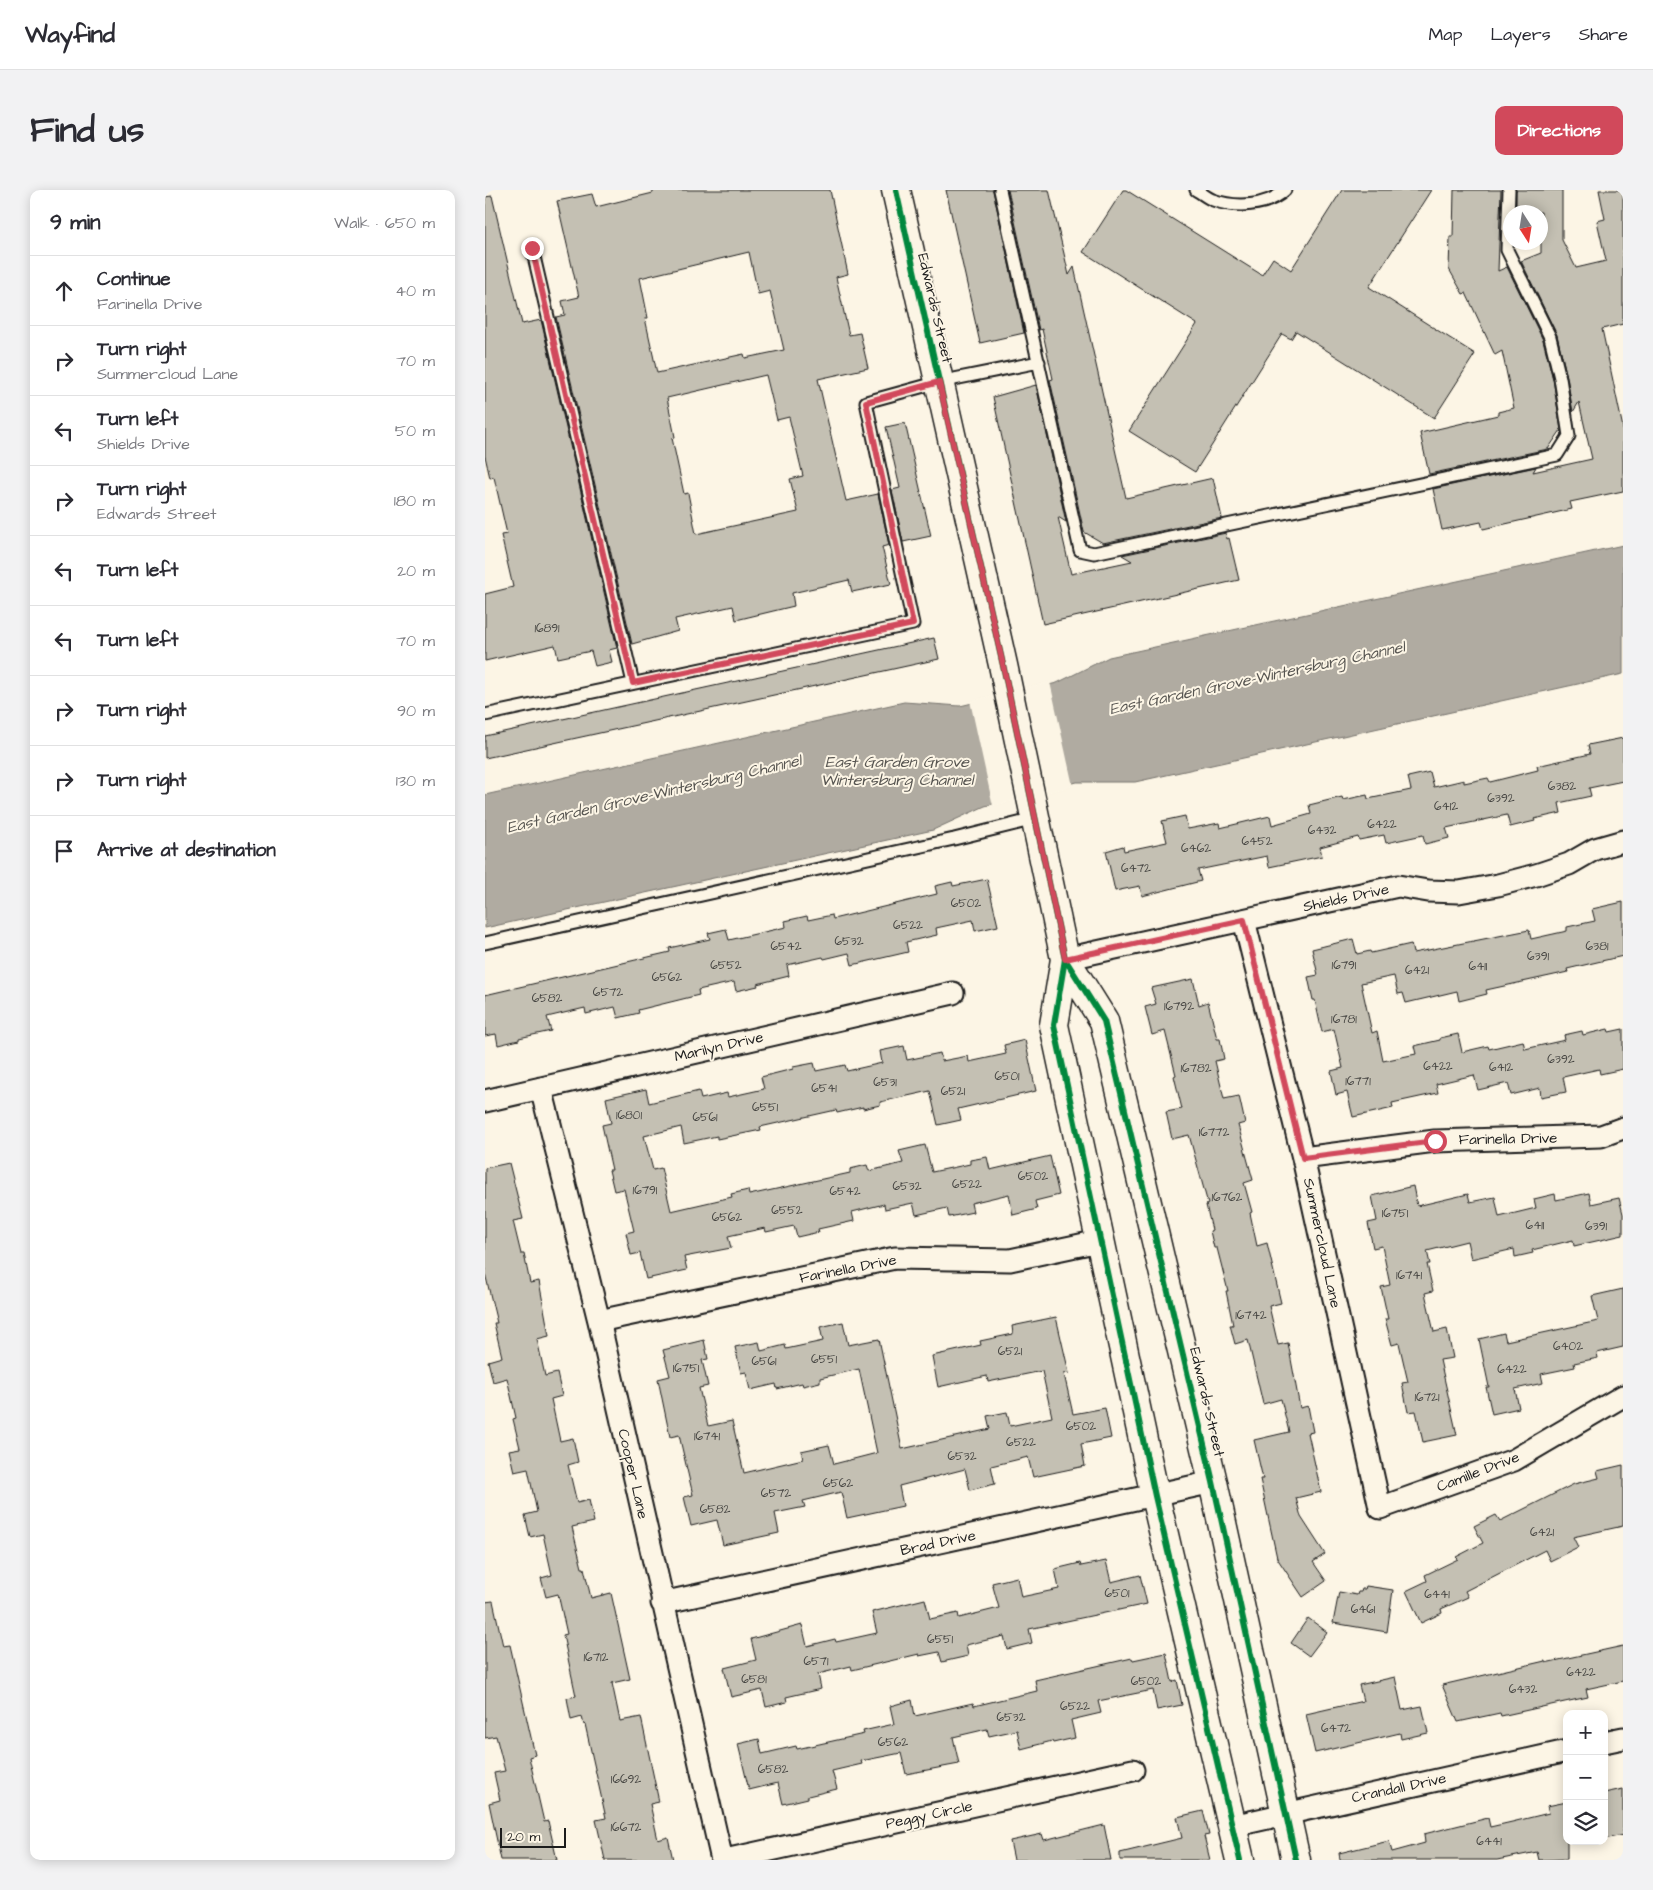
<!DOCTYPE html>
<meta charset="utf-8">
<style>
:root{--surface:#fff;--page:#f2f2f3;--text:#2b2b33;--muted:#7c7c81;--line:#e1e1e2;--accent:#d1495b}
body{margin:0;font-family:"Architects Daughter",sans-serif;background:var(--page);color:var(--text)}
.controls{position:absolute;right:15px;bottom:15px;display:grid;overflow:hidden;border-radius:10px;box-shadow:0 2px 12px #0003}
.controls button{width:45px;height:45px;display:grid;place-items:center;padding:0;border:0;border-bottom:1px solid var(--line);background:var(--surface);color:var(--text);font:25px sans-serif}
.compass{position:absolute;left:1018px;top:15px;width:45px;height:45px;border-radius:50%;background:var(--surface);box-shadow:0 2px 12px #0003;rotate:168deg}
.scale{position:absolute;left:15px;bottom:12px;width:66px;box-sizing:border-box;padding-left:5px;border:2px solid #1c1c1c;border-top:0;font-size:14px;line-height:18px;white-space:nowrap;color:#1c1c1c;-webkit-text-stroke:4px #fcf5e5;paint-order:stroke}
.stop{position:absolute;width:15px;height:15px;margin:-11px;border:4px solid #d1495b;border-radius:50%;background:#fff}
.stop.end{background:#d1495b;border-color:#fff;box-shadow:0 1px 5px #0008}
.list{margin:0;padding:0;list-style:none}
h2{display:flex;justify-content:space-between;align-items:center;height:65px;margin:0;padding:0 20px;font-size:21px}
h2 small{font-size:16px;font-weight:400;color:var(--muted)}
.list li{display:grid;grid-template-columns:32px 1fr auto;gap:15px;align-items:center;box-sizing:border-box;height:70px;padding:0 20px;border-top:1px solid var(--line)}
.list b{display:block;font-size:19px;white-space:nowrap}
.list p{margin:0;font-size:16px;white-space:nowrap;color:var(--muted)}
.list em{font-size:16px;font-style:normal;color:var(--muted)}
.icon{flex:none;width:28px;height:28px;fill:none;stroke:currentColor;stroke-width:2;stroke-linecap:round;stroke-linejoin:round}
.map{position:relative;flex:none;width:1138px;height:1670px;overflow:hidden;border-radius:10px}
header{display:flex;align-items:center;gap:30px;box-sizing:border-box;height:70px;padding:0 25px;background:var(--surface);border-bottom:1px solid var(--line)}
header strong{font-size:24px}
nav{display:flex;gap:28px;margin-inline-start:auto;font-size:18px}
.intro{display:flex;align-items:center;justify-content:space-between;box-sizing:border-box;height:120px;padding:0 30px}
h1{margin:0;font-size:35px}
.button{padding:12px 22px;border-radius:10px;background:var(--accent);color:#fff;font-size:18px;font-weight:700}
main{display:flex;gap:30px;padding:0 30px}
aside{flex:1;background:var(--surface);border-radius:10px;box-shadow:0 2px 12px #0003}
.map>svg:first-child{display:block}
</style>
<header>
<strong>Wayfind</strong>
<nav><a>Map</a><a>Layers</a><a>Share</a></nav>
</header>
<div class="intro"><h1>Find us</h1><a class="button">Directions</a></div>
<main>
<aside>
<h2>9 min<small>Walk · 650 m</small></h2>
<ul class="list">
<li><svg class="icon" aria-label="ahead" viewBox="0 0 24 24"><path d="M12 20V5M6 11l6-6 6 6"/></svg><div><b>Continue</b><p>Farinella Drive</p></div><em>40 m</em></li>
<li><svg class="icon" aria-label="right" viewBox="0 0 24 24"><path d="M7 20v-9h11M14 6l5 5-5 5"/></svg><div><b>Turn right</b><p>Summercloud Lane</p></div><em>70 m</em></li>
<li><svg class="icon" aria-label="left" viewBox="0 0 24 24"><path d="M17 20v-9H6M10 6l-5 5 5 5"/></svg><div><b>Turn left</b><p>Shields Drive</p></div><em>50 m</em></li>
<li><svg class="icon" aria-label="right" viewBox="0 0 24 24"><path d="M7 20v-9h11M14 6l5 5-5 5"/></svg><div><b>Turn right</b><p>Edwards Street</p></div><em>180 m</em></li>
<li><svg class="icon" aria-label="left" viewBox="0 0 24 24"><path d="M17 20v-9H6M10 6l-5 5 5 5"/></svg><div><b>Turn left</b></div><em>20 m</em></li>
<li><svg class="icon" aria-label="left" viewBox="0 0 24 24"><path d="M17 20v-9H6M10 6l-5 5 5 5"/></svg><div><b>Turn left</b></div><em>70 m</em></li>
<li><svg class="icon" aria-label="right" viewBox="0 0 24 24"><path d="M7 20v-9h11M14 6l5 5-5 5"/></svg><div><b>Turn right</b></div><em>90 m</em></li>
<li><svg class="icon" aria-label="right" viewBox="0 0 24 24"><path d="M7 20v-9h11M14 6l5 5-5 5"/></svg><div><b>Turn right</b></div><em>130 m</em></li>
<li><svg class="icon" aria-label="arrive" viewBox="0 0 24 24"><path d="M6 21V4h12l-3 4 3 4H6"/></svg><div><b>Arrive at destination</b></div></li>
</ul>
</aside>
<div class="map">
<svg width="1138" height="1670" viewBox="0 0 1138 1670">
<rect width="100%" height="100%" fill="#fcf5e5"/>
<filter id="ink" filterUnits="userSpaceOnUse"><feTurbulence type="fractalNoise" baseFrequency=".02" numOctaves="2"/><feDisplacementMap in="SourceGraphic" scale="10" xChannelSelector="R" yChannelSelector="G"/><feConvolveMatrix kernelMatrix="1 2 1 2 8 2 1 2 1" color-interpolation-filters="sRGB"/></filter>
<g filter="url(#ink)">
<path fill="#b0aba1" stroke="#75726c" d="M1138 355V484L650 592H592L500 616 448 640 0 738V605L419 512 475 516 572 493 624 467Z"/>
<path fill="#fcf5e5" d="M565 492 588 596 508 616 485 511Z"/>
<path fill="#c4c0b3" stroke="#1c1c1c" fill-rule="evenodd" d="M168 0H345L363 84 351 87 364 145 375 143 383 178 333 189 361 311 393 304 404 355 397 357 406 394 367 402 364 390 307 403 309 416 251 430 248 416 190 429 193 441 147 454 71 127 80 125 77 111 94 107 72 11 107 4 111 17 168 3ZM264 62 273 104 285 101 299 160 260 168 259 164 172 183 160 128H163L155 88ZM281 185 292 230 304 227 318 286 305 289 313 322 211 344 203 303 199 304 187 248 190 247 182 208Z
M461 0H508L539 143 495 153Z
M523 0H564L584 85 589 77 641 308 728 288 737 328 618 353 599 342 565 190 568 189 557 139 554 140Z
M638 0H641L777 85 788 68 806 80 857 0H946L884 97 990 164 949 228 811 141 806 149 797 144 710 282 644 241 712 134 598 62Z
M969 0H1016L1013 81 1022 77 1058 150 1068 189 1076 240 1063 259 944 284 935 243 1013 225V222L1029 218 1017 161 1010 165 981 103 978 104 964 79 965 47H968Z
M1031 0H1077V50L1091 78 1121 71 1112 31 1120 29 1114 0H1138V134L1117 139 1138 238V301L1085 312 1087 319 998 339 996 332 957 340 948 299 1051 277 1048 282 1107 269 1094 212 1088 222 1082 187 1072 145 1036 71 1056 63V22H1031Z
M7 6 37 134 56 130 132 458 124 460 127 472 110 476 106 461 73 468 70 455 0 471V404L28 397 16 345 22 344 9 287 5 288 0 266V7Z
M551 195 581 332 573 327 586 384 647 371 637 365 741 343 742 349 744 348 754 390 558 434 508 207Z
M420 233 446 346 418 352 407 300 415 298 401 237Z
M449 448 454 469 0 568V546Z
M1138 548V591L1104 598 1106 606 1074 613 1076 623 1049 629 1050 631 1025 637 1022 625 961 638 964 648 940 654 938 645 901 653 899 645 874 650 873 647 835 657 837 666 784 677 782 666 713 680 716 691 657 706 655 696 630 701 621 661 638 656 639 661 682 652 677 631 700 626 703 639 734 633 735 638 785 626 787 635 826 624 824 615 857 607 858 610 882 605 883 609 926 600 923 587 945 582 949 597 979 590V593L1003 588 1005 592 1053 580 1052 576 1105 564 1103 555Z
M502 689 513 736 490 741 488 730 451 738 452 745 421 752 423 762 367 775 364 763 339 769 338 767 302 775 304 786 272 794 273 796 251 801 249 792 213 800 214 805 153 820 154 823 133 828 130 817 101 824 100 818 62 827 66 841 34 848V850L13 855 11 844 0 846V805L185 762 184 758 225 749 223 743 241 739 244 750 301 737 300 731 322 726 323 730 347 725 348 729 452 704 450 696 467 692 468 696Z
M1138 712V766L1082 779 1083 782 1001 800 1002 804 974 811 972 801 921 813 918 803 913 804 909 786 876 793 887 843 892 841 898 871 931 864 929 856 955 850V848L973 844 977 862 1003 856 1004 859 1038 851 1040 859 1080 850 1079 845 1097 841 1098 845 1123 839 1124 842 1138 839V879L1115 884 1114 879 1078 887 1081 902 1056 907 1055 898 1026 905 1023 893 993 900 989 885 951 894 953 903 907 913 908 918 868 927 862 902 851 905 846 881 858 878 849 839 837 842 830 810H828L823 787 833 785 827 759 868 749 872 764 885 761 886 763 926 754 928 763 1044 740 1046 749 1082 741V737L1110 731 1107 719Z
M708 789 714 815 723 812 732 849H735L739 869 730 871 739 909 754 906 760 933 753 935 768 990 759 993 767 1022 765 1023 772 1056 782 1053 796 1113 784 1116 793 1155 803 1153 815 1218 823 1216 828 1242 823 1243 836 1302 811 1308 816 1327 840 1364 828 1372 841 1391 818 1407 792 1368 775 1289H778L769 1250 804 1242 796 1209 778 1214 763 1150 750 1154 745 1135H748L741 1101H743L732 1058H729L725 1041 727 1040 721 1015 723 1014 704 945 687 949 681 922 697 919 689 886 691 885 680 841 667 845 660 817 671 814 666 798Z
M540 850 551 901 473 919 476 930 453 935 445 901 395 912V915L378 919V917L352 923 351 920 275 937 276 940 232 949V946L199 953 196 937 159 946 168 980 176 978 186 1021 247 1007 246 1004 263 1000 264 1005 365 983V979L382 975 384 981 418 973 414 961 440 955 447 982 485 974V970L502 967 505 980 565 966 574 1005 550 1011 552 1019 528 1025 524 1004 486 1013 488 1022 464 1027 462 1018 431 1025 428 1013 400 1019 399 1014 367 1022 369 1031 333 1039 334 1042 312 1047 309 1036 281 1042 280 1038 243 1046 246 1058 199 1067 202 1080 161 1089 155 1063 146 1065 141 1043 149 1041 139 999 129 1001 124 980H127L117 935 126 933 121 908 161 899 164 913 214 901 216 909 242 903 243 907 279 899 276 887 308 879V877L329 873 331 881 360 875 362 881 397 873 395 861 419 856 422 870 455 863 457 871 483 866 484 872 521 864 519 855Z
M24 973 38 1029 28 1031 36 1064H39L45 1093 54 1091 64 1146 52 1149 60 1186 72 1183 77 1206 66 1209 75 1251 88 1248 93 1272 83 1275 92 1313 104 1310 109 1332 87 1337 97 1378H99L106 1408 126 1403 145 1489 127 1493 135 1531 156 1527 174 1612 165 1614 173 1650 183 1647 188 1670H120L111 1630 121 1628 100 1534 99 1535 97 1527 86 1530 82 1508 91 1506 78 1445 82 1444 73 1404 61 1407 56 1388 67 1385 58 1344 45 1347 40 1325 52 1322 43 1279 29 1282 24 1260 35 1258 28 1229 31 1228 22 1188 8 1192 3 1171 17 1167 9 1133H12L0 1083V978Z
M928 996 932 1016 983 1004 985 1012 1010 1007 1014 1027 1051 1018 1049 1009 1070 1004 1071 1010 1104 1003 1106 1014 1134 1008 1138 1024V1045L1089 1056 1088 1050 1047 1060 1048 1063 1030 1067 1029 1059 986 1069 982 1051 942 1061 945 1074H942L948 1101 940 1103 949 1142 962 1139 968 1168 955 1170 972 1245 938 1252 931 1221 923 1222 917 1193 923 1192 914 1153 907 1155 900 1129H903L896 1097 905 1095 897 1056 888 1058 883 1033 892 1031 887 1006Z
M1138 1099V1157L1112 1163 1113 1168 1089 1173 1090 1177 1056 1184 1058 1193 1030 1199 1034 1218 1007 1224 1001 1197H1004L994 1149 1019 1143 1021 1151 1113 1131 1107 1106Z
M571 1127 584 1183 579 1184 588 1224 620 1218 626 1248 596 1254 600 1276 548 1287 543 1267 506 1276 510 1294 485 1300 480 1279 414 1296 418 1316 362 1328 356 1302 318 1311 320 1317 290 1323 294 1343 238 1355 232 1330 206 1336 199 1307 208 1305 194 1245 185 1247 173 1189 185 1186 178 1160 219 1150 223 1169 217 1170 223 1196 214 1198 223 1236 247 1231 259 1283 318 1269 316 1261 344 1255 349 1274 392 1263 374 1179 335 1188V1192L318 1196 317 1193 292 1199 291 1194 265 1200 261 1182 256 1183 250 1157 274 1152 276 1161 300 1155 301 1159 338 1151 335 1137 358 1132 363 1155 394 1149 417 1259 505 1239 502 1226 522 1222 525 1236 567 1227 557 1181 503 1192 502 1186 453 1197 447 1166 496 1155 495 1151 528 1144 527 1136Z
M1138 1275V1336L1088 1347 1093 1357 1065 1371 1060 1360 980 1401 983 1407 956 1419 957 1423 936 1433 921 1401 942 1391 940 1385 973 1369 971 1367 998 1353 989 1336 1011 1325 1015 1331 1089 1294 1114 1288 1112 1281Z
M621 1371 626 1392 655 1385 662 1414 544 1439 547 1453 522 1459 519 1446 481 1455 483 1466 457 1472 454 1462 434 1466V1464L367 1480 366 1476 333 1484 336 1499 301 1507 302 1512 281 1517 277 1500 246 1507 239 1478 271 1470 266 1449 317 1435 322 1456 350 1449 351 1452 392 1443 387 1422 440 1409 445 1429 473 1423 474 1428 514 1418 507 1393 532 1387 536 1407 574 1399 570 1379 595 1373 596 1376Z
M881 1396 908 1400 902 1442 848 1433 854 1402 872 1405 873 1402H876L877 1399H880Z
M8 1411 18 1456 25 1455 50 1565 44 1567 59 1632 63 1631 72 1670H16L4 1613 15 1610 9 1583 20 1581 11 1546 0 1548V1412Z
M823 1428 842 1442 824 1466 806 1453Z
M1138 1456V1491L1101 1499 1103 1507 1075 1513 1016 1526 1015 1523 973 1532 957 1495 1060 1471V1473Z
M681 1463 687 1492 692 1490 697 1515 672 1520 668 1500 613 1511 616 1523 586 1530 590 1548 568 1553 567 1551 536 1559 532 1540 504 1546 502 1539 468 1547 474 1574 421 1584 416 1563 376 1571 377 1574 347 1581 352 1599 323 1606V1608L298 1614 293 1593 264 1600 253 1554 274 1549 277 1564 311 1556 312 1559 379 1544 378 1541 409 1534 405 1516 427 1510 430 1526 488 1513 489 1516 552 1501 550 1490 647 1468 648 1470Z
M910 1487 917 1520 937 1516 943 1543 916 1549 915 1543 830 1563 821 1524 878 1511 874 1495Z
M1138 1599V1645L1119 1649V1603Z
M1082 1612V1669L1054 1670 1052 1662 1012 1670H855L854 1663 904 1651 907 1662 940 1653 939 1644 1003 1628 1005 1637 1027 1632 1064 1623 1062 1616Z
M718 1621 724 1645 719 1646 725 1670H635V1663L697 1648 692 1627Z
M619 1635 626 1670H529L525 1651 557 1644 559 1650Z"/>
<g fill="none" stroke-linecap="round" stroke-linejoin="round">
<defs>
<path id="lane" d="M515 0 595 360 609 363 1072 265 1084 246 1075 188 1065 147 1022 60 1024 0
M711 0C717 3 722 8 728 10 750 18 782 17 800 0
M47 58 148 493
M0 525 428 434 381 212 454 192 554 172
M0 753 469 649 550 629"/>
<path id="street" d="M759 730 818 968 895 1318 1029 1270 1138 1206
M580 769 913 696 943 701 974 702 1013 695 1051 685 1084 674 1110 659 1138 651
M56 898 114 1131 237 1670
M0 911 468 803
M818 968 950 951 1116 946 1138 938
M114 1131 410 1068 525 1070 614 1051
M177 1413 728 1292
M1119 1552 1138 1548
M747 1636 1082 1561
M240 1670 648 1580"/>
<path id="secondary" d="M411 0 518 475 580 769 619 831 728 1292 811 1670
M580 769 569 835 670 1306 755 1670"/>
</defs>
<use href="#lane" stroke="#1c1c1c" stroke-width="15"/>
<use href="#street" stroke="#1c1c1c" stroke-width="25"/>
<use href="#secondary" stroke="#1c1c1c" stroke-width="31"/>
<use href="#lane" stroke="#fcf5e5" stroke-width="11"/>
<use href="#street" stroke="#fcf5e5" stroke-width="21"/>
<use href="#secondary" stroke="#fcf5e5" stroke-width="28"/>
<defs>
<path id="cycleway" d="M411 0 518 475 580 769 619 831 728 1292 811 1670
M580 769 569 835 670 1306 755 1670"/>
</defs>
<use href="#cycleway" stroke="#fcf5e5" stroke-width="9"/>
<use href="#cycleway" stroke="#00873e" stroke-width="6"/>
</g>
</g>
<g fill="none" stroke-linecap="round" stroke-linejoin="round" filter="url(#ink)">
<path stroke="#d1495b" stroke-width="6" d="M47 58 148 493 428 434 381 212 454 192 518 475 580 769 759 730 818 968 950 951"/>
</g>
<g text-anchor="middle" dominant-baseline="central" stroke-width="4" stroke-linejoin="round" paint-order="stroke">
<g font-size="12" fill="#464542">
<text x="62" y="438">16891</text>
<text x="1077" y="596">6382</text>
<text x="1016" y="608">6392</text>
<text x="961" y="616">6412</text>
<text x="897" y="634">6422</text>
<text x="837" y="640">6432</text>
<text x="772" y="651">6452</text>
<text x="711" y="658">6462</text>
<text x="651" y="678">6472</text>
<text x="481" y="713">6502</text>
<text x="423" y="735">6522</text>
<text x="364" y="751">6532</text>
<text x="301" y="756">6542</text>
<text x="1112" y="756">6381</text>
<text x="1053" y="766">6391</text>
<text x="241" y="775">6552</text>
<text x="859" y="775">16791</text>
<text x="993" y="776">6411</text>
<text x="932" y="780">6421</text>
<text x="182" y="787">6562</text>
<text x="123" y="802">6572</text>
<text x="62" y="808">6582</text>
<text x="694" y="816">16792</text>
<text x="859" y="829">16781</text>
<text x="1076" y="869">6392</text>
<text x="953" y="876">6422</text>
<text x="1016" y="877">6412</text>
<text x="711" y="878">16782</text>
<text x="522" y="886">6501</text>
<text x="873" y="891">16771</text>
<text x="400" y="892">6531</text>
<text x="339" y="898">6541</text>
<text x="468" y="901">6521</text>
<text x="280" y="917">6551</text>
<text x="144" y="925">16801</text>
<text x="220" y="927">6561</text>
<text x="729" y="942">16772</text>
<text x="548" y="986">6502</text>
<text x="482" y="994">6522</text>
<text x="422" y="996">6532</text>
<text x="160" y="1000">16791</text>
<text x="360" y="1001">6542</text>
<text x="742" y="1007">16762</text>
<text x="302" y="1020">6552</text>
<text x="910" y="1023">16751</text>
<text x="242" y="1027">6562</text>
<text x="1050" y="1035">6411</text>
<text x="1111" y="1036">6391</text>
<text x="924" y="1085">16741</text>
<text x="766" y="1125">16742</text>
<text x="1083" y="1156">6402</text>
<text x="525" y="1161">6521</text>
<text x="339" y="1169">6551</text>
<text x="279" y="1171">6561</text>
<text x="201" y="1178">16751</text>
<text x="1027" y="1179">6422</text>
<text x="942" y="1207">16721</text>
<text x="596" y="1236">6502</text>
<text x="222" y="1246">16741</text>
<text x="536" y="1252">6522</text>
<text x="477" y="1266">6532</text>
<text x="353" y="1293">6562</text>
<text x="291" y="1303">6572</text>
<text x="230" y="1319">6582</text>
<text x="1057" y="1342">6421</text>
<text x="632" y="1403">6501</text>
<text x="952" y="1404">6441</text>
<text x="878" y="1419">6461</text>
<text x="455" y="1449">6551</text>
<text x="111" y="1467">16712</text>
<text x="331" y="1471">6571</text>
<text x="1096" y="1482">6422</text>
<text x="269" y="1489">6581</text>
<text x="661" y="1491">6502</text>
<text x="1038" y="1499">6432</text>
<text x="590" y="1516">6522</text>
<text x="526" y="1527">6532</text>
<text x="851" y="1538">6472</text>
<text x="408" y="1552">6562</text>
<text x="288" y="1579">6582</text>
<text x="141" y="1589">16692</text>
<text x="141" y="1637">16672</text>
<text x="1004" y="1651">6441</text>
</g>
<g font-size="15" fill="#1c1c1c" stroke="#fcf5e5">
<text transform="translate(450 118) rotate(77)">Edwards Street</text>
<text transform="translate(861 708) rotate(-12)">Shields Drive</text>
<text transform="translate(234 857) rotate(-13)">Marilyn Drive</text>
<text transform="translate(1023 949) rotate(-1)">Farinella Drive</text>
<text transform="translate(837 1053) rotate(78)">Summercloud Lane</text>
<text transform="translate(363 1079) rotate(-11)">Farinella Drive</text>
<text transform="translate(722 1212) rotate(77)">Edwards Street</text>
<text transform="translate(993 1282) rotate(-21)">Camille Drive</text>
<text transform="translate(148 1284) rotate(77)">Cooper Lane</text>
<text transform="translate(453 1353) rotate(-12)">Brad Drive</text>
<text transform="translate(914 1598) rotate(-12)">Crandall Drive</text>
<text transform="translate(444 1625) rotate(-12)">Peggy Circle</text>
</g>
<g font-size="16" font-style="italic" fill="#575551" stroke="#fcf5e5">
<text transform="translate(772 488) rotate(-12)">East Garden Grove-Wintersburg Channel</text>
<text x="412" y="572">East Garden Grove<tspan x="412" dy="18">Wintersburg Channel</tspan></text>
<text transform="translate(169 604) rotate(-13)">East Garden Grove-Wintersburg Channel</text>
</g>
</g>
</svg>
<div class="controls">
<button>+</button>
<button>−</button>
<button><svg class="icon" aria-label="layers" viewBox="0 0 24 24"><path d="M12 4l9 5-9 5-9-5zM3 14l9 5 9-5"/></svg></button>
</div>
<svg class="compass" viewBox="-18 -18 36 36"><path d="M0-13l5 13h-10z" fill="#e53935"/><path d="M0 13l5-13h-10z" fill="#7c7c81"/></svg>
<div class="scale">20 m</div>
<div class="stop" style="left:950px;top:951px"></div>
<div class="stop end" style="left:47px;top:58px"></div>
</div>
</main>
